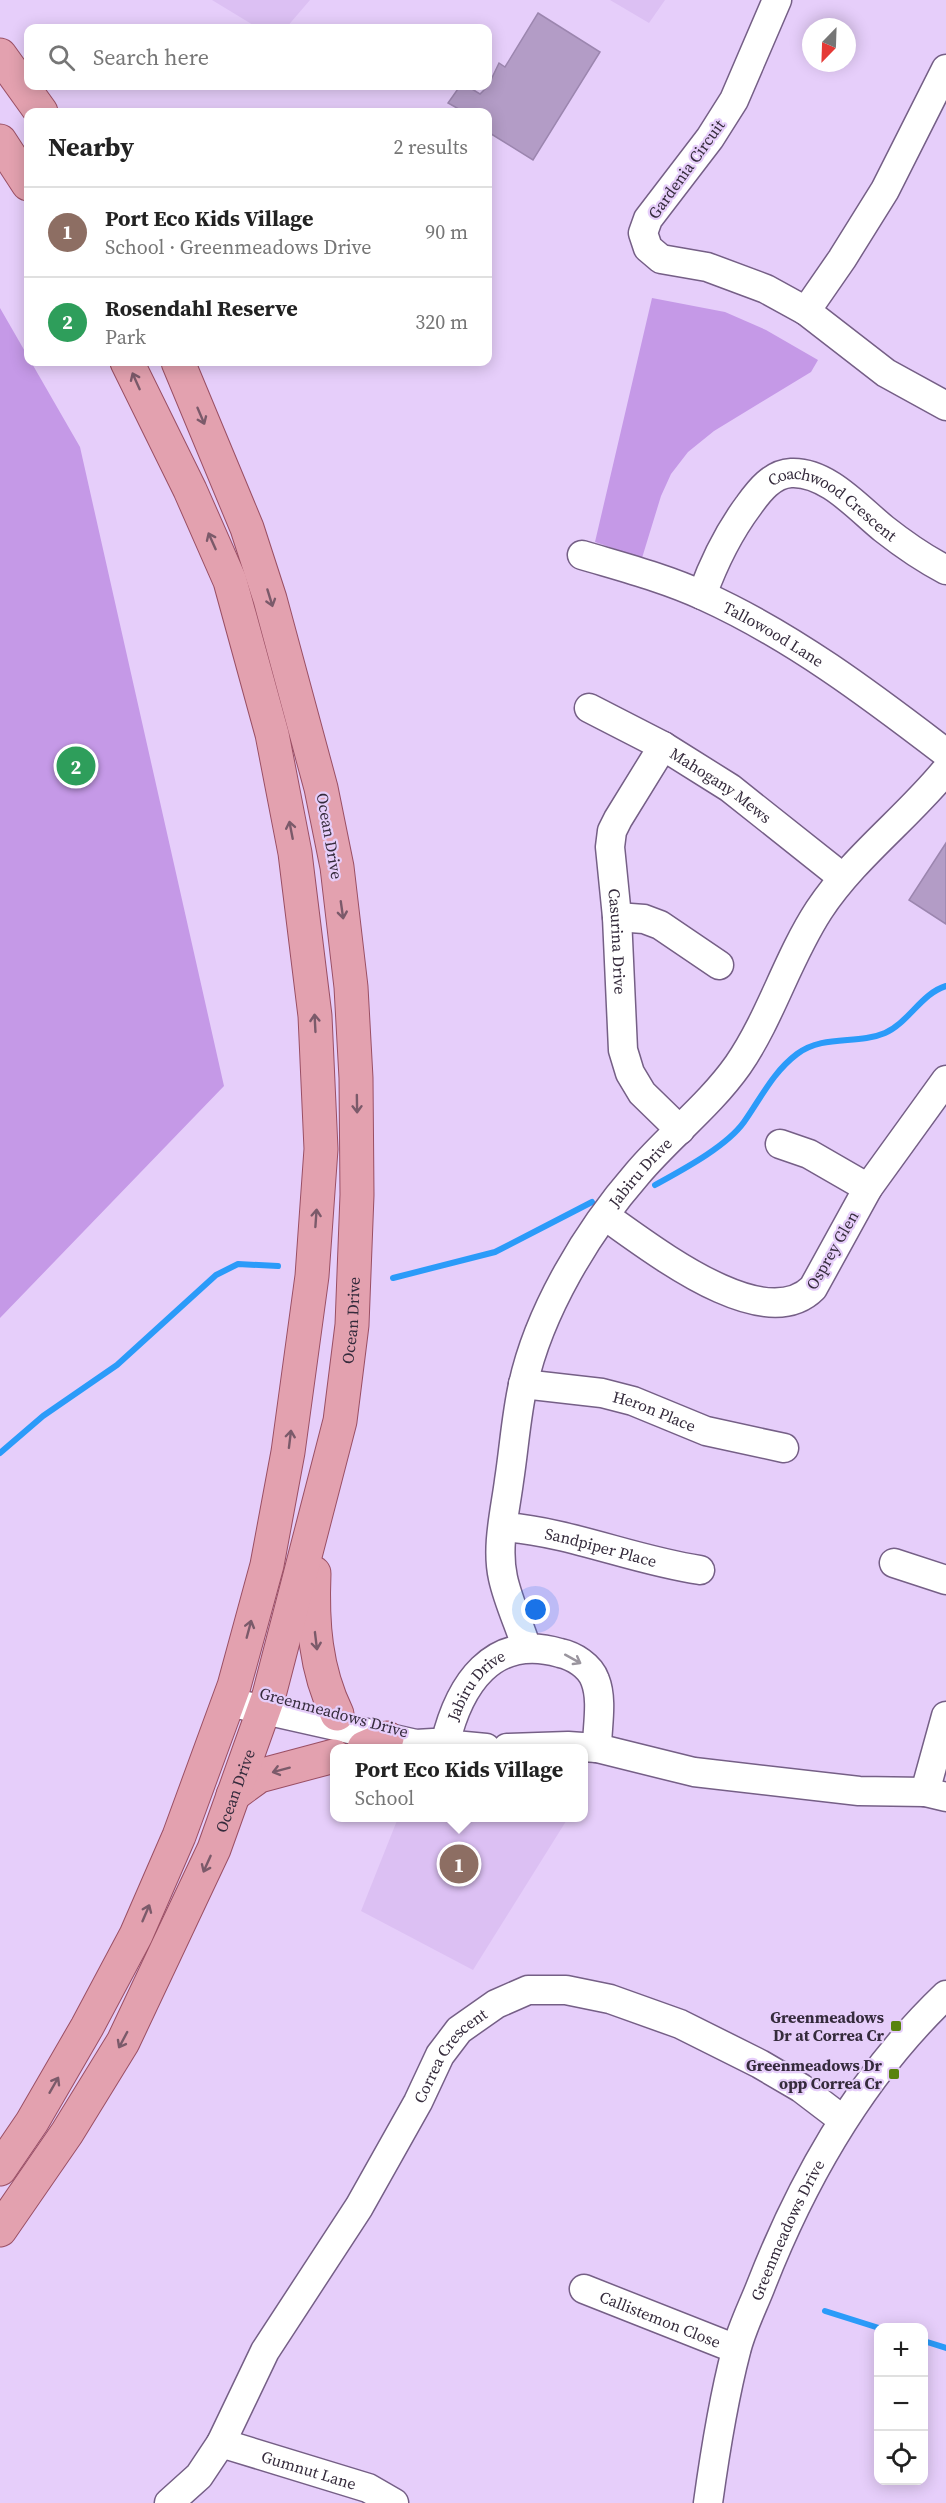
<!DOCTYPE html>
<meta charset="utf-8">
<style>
:root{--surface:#fff;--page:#f2f2f2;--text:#222;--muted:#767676;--line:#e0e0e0;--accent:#ea580c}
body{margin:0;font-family:"Source Serif 4",serif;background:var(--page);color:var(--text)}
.controls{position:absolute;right:18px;bottom:18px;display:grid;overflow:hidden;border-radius:12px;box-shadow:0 3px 15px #0003}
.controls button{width:54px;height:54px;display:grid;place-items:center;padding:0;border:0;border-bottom:2px solid var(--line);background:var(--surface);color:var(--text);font:30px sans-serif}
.compass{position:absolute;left:802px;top:18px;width:54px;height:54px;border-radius:50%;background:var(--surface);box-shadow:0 3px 15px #0003;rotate:203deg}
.you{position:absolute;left:536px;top:1610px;width:21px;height:21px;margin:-15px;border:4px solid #fff;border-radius:50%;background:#1a73e8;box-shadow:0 0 0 9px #1a73e833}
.badge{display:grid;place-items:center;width:39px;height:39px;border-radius:50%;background:var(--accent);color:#fff;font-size:20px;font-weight:700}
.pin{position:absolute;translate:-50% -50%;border:3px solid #fff;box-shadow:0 2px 6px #0006}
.popup{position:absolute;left:330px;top:1744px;width:258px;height:78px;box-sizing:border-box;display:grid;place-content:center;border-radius:12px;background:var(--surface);filter:drop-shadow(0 2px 4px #0005);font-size:20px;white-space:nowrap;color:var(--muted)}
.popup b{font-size:22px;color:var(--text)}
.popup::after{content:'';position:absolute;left:50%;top:100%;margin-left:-12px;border:12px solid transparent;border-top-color:var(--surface)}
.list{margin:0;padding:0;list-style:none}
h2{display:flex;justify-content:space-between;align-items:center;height:78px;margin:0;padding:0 24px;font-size:26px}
h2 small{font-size:20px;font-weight:400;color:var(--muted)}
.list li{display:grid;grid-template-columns:39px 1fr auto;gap:18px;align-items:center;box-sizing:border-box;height:90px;padding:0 24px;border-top:2px solid var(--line)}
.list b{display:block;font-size:22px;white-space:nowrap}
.list p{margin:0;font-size:20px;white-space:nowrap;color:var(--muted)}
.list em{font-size:20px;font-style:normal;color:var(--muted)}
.icon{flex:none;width:33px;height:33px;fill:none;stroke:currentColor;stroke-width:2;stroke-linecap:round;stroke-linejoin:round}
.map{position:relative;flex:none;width:946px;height:2503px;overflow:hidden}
.search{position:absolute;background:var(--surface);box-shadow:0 3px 15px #0003;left:24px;top:24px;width:468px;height:66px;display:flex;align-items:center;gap:15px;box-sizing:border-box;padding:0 21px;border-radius:12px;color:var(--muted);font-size:22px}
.panel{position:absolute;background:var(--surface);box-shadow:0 3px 15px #0003;left:24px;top:108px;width:468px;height:258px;border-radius:12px}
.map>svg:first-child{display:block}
</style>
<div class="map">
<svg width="946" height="2503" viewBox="0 0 946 2503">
<rect width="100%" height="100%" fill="#e6cefa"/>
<path fill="#dcc0f3" d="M212 0H310L286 28H258Z
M610 0H665L649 23Z
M398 1818H568L473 1970 361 1911Z"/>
<path fill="#c599e7" d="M652 298 725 312 766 330 818 360 811 372 714 431 688 452 671 474 661 496 642 558 595 542Z
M0 308 80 447 224 1086 0 1318Z"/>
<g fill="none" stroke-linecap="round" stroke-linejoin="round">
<path stroke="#2b9bf9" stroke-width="6" d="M655 1185C682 1170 726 1147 744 1122 761 1098 773 1072 797 1054 824 1034 857 1045 885 1033 908 1023 922 993 946 986
M393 1278 495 1252 592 1202
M0 1453 43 1416 117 1365 216 1275 238 1264 278 1266
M825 2311 879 2328
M924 2341 946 2348"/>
</g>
<path fill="#b39cc6" stroke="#9c86af" stroke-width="1.5" d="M538 13 600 52 533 160 488 132V112H464L448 103 460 86H467L480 94 488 86 499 63 505 67Z
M946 843V924L909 900Z"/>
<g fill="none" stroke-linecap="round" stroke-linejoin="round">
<defs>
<g id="minor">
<path d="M777 0 734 100 710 138 648 219 643 233 648 248 661 259 707 267 766 289 806 311 886 373 946 406"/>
<path d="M806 311 842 259 885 190 946 69"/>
<path id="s1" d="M582 555C622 567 665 578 704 596 792 636 869 694 946 753"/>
<path id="s2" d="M702 595C714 562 728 533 749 505 759 491 772 474 791 473 827 471 859 509 884 529 903 544 925 559 946 570"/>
<path id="s3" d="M589 708 663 746 730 788 842 877"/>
<path id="s4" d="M663 746 618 819 612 831 610 847 617 917 623 1050 630 1073 642 1093 680 1130"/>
<path d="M617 917 644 919 660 925 719 965"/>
<path d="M780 1144 809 1154 868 1188"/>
<path d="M605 1216C649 1246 763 1338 813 1288L868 1188 946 1080"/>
<path id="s5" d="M523 1384 602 1393 633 1401 706 1431 784 1448"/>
<path id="s6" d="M503 1527C571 1532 632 1560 700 1570"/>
<path d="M894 1563 946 1580"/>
<path id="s7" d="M526 1646C519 1624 508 1601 503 1578 496 1547 505 1512 509 1481 514 1449 516 1416 523 1385 539 1311 588 1230 637 1174 669 1136 709 1106 738 1065 771 1017 787 959 819 910 854 857 906 819 946 770"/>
<path d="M229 1702 416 1744 433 1743 486 1748"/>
<path id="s8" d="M445 1744C459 1685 492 1633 560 1653 574 1656 590 1666 595 1680 603 1700 597 1727 597 1748"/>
<path d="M507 1748 568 1746 597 1748 694 1772 859 1791 925 1792 946 1797"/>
<path d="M925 1792 946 1716"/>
<path id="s9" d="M584 2289 736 2349"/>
<path id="s10" d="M221 2443 368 2488 394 2503"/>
<path id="s11" d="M169 2503 199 2476 221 2443 265 2351 359 2207 418 2102 440 2055 459 2030 496 2004 528 1990H566L610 1999 680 2024 760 2064 801 2088 843 2120"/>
<path id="s12" d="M708 2503C715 2452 723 2401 736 2351 741 2330 752 2308 760 2288 802 2180 862 2075 946 1995"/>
</g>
<g id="major">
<path d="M0 55 41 112"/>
<path d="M0 141 28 184"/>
<path d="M314 1573C312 1622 315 1669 337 1714"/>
<path d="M364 1748 387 1738"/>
<path d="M233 1795 259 1776 334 1756"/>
<path d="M0 2169 32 2122 87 2027 136 1935 179 1836 234 1686 267 1565 288 1452 312 1276 321 1149 315 1016 295 853 272 734 230 581 190 490 127 362"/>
<path id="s13" d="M0 2230 67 2133 123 2042 214 1849 269 1695 340 1421 352 1325 357 1195 356 1078 351 987 337 867 321 788 270 599 247 528 178 362"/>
</g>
</defs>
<use href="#minor" stroke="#755f86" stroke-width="31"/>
<use href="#major" stroke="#9a4f64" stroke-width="35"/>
<use href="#minor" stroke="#fff" stroke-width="28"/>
<use href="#major" stroke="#e3a1af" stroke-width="33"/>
</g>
<defs><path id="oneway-shaft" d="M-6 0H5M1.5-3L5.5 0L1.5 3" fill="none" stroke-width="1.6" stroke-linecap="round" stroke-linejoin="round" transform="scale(1.5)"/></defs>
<g stroke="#7b5a6a">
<use href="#oneway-shaft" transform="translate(136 381) rotate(-114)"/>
<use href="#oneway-shaft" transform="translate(201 416) rotate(67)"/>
<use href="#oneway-shaft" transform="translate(212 541) rotate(-114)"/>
<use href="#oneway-shaft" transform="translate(270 598) rotate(73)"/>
<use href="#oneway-shaft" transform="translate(291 830) rotate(-101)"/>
<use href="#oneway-shaft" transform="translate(342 910) rotate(82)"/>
<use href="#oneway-shaft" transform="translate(315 1023) rotate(-93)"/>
<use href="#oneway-shaft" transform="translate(357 1104) rotate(89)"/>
<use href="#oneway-shaft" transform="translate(316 1218) rotate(-86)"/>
<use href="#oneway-shaft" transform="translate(290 1439) rotate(-83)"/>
<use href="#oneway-shaft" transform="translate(249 1629) rotate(-75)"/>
<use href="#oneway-shaft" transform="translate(316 1641) rotate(83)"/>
<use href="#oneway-shaft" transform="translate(281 1770) rotate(165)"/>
<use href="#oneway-shaft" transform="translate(207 1864) rotate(114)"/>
<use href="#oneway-shaft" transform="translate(146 1913) rotate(-67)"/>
<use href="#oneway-shaft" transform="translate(123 2040) rotate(118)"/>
<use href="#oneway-shaft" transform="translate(54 2085) rotate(-60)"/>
</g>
<use stroke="#9a959e" href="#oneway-shaft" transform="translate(573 1659) rotate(29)"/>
<g fill="#58830c" stroke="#e6cefa" stroke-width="2">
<rect x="890" y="2020" width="12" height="12" rx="3"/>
<rect x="888" y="2068" width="12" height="12" rx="3"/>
</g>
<g text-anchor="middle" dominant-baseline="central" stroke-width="4.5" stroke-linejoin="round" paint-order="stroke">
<g font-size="16" fill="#352b3c" stroke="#e6cefa">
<text transform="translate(686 169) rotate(-54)">Gardenia Circuit</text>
<text stroke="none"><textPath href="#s2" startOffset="207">Coachwood Crescent</textPath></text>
<text stroke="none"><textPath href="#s1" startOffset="208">Tallowood Lane</textPath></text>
<text stroke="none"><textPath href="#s3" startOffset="153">Mahogany Mews</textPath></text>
<text transform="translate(330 836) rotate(80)">Ocean Drive</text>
<text stroke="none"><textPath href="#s4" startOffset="210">Casurina Drive</textPath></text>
<text stroke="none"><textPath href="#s7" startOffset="512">Jabiru Drive</textPath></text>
<text transform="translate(832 1250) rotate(-60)">Osprey Glen</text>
<text stroke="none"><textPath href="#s13" startOffset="986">Ocean Drive</textPath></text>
<text stroke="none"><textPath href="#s5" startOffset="135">Heron Place</textPath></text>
<text stroke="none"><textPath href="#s6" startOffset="100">Sandpiper Place</textPath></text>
<text stroke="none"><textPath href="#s8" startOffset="68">Jabiru Drive</textPath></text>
<text transform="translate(334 1712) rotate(15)">Greenmeadows Drive</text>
<text stroke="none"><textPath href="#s13" startOffset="500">Ocean Drive</textPath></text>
<text stroke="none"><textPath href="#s11" startOffset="532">Correa Crescent</textPath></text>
<text stroke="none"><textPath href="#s12" startOffset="286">Greenmeadows Drive</textPath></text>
<text stroke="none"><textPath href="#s9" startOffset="82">Callistemon Close</textPath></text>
<text stroke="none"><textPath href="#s10" startOffset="92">Gumnut Lane</textPath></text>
</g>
<g font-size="16" font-weight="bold" fill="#352b3c" stroke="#e6cefa" text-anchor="end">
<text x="884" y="2017">Greenmeadows<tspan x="884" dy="18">Dr at Correa Cr</tspan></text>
<text x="882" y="2065">Greenmeadows Dr<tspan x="882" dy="18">opp Correa Cr</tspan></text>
</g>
</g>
</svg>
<div class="controls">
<button>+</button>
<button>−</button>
<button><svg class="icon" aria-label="locate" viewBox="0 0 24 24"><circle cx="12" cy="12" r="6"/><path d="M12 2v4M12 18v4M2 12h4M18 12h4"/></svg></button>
</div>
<svg class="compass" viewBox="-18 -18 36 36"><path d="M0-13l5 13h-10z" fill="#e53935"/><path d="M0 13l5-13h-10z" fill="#767676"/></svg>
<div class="you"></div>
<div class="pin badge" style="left:459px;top:1864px;background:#8d6e63">1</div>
<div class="popup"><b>Port Eco Kids Village</b>School</div>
<div class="pin badge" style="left:76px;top:766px;background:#2e9e5b">2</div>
<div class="search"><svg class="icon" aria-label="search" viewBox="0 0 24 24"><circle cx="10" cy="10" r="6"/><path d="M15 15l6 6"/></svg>Search here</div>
<section class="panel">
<h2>Nearby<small>2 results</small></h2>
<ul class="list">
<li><span class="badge" style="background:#8d6e63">1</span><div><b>Port Eco Kids Village</b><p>School · Greenmeadows Drive</p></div><em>90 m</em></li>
<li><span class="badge" style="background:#2e9e5b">2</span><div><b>Rosendahl Reserve</b><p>Park</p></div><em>320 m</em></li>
</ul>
</section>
</div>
